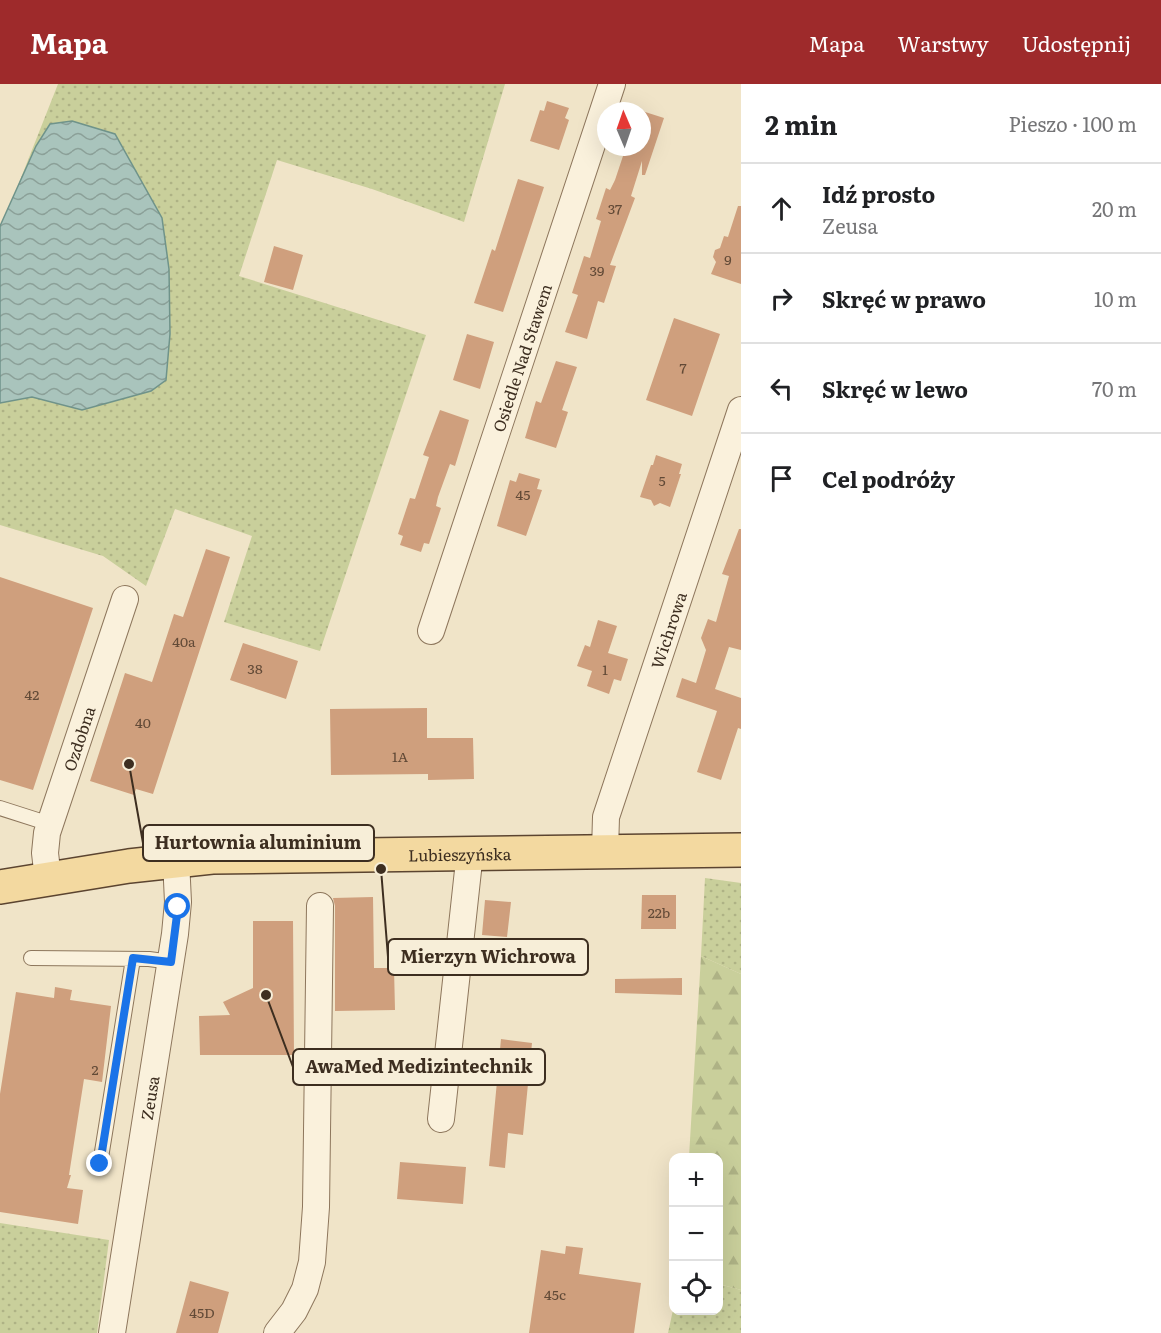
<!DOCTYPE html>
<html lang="pl">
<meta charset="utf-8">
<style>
:root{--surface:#fff;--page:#f6f6f6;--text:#202124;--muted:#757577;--line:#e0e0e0;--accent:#9e2a2b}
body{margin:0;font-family:Literata,serif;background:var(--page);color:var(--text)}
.controls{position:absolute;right:18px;bottom:18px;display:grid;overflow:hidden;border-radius:12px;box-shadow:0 6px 24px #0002}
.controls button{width:54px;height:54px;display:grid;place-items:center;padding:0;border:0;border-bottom:2px solid var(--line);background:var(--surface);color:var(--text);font:30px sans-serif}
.compass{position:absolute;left:597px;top:18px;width:54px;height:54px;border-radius:50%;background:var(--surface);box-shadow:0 6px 24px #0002;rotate:358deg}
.stop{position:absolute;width:18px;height:18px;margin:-14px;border:4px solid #1a73e8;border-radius:50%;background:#fff}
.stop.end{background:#1a73e8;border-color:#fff;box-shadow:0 2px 6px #0008}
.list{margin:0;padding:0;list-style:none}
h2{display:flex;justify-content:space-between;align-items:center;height:78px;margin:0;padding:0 24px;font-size:26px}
h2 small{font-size:20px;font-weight:400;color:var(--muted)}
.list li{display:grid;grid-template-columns:39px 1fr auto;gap:18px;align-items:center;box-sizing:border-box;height:90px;padding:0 24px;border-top:2px solid var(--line)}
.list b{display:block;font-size:22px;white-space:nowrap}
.list p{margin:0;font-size:20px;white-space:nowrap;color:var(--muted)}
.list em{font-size:20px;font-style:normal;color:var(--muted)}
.icon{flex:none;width:33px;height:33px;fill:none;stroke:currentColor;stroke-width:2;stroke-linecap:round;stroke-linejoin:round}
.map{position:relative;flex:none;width:741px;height:1249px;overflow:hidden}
header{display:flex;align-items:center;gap:36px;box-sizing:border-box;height:84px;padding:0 30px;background:var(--accent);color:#fff}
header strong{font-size:28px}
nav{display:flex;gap:33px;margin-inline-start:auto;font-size:21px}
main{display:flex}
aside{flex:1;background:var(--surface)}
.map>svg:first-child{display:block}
</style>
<header>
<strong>Mapa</strong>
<nav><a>Mapa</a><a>Warstwy</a><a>Udostępnij</a></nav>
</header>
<main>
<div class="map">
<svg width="741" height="1249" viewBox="0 0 741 1249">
<defs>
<pattern id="grass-dots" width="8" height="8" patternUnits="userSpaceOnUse" patternTransform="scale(1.5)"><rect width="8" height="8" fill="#c9cf9b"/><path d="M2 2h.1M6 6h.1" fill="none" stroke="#aeb285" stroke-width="1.8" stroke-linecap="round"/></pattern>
<pattern id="forest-firs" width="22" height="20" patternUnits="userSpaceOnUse" patternTransform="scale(1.5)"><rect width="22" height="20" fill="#c9cf9b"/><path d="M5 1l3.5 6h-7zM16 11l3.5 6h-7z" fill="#aeb285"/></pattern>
<pattern id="water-waves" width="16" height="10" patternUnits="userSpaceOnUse" patternTransform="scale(1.5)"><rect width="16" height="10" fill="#a9c4bc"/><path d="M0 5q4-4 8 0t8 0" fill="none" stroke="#8ba098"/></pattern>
</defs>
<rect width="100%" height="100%" fill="#f0e4c8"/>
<path fill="url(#grass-dots)" d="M58 0H505L464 138 372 105 277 76 239 192 426 251 320 567 224 538 252 452 175 425 146 502 103 472 0 441V147Z
M705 794 741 799V890L701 872Z
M0 1139 109 1156 97 1249H0Z
M719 1200 741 1206V1249H668L673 1226H718Z"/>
<path fill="url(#forest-firs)" d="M701 872 741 890V1206L719 1200 718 1074 689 1073Z"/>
<path fill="url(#water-waves)" stroke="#6f938a" stroke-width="1.5" d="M72 37 115 50 162 134 169 185 170 250 166 296 151 307 82 326 32 313 0 319V142L36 62 50 40Z"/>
<path fill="#cf9f7d" d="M547 17 569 24 565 34 569 36 559 66 530 57 540 26 544 27Z
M642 27 664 34 645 91H642V77L631 112 635 114 610 181 616 182 604 219 598 217 587 255 565 248 578 211 572 209 584 172 590 174 601 137 596 135 606 104 610 106 615 96 626 63H642Z
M518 95 544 103 503 228 474 219 492 165 495 167Z
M738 122H741V200L711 190 716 178 713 173 715 166 720 164 724 152 728 153Z
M274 162 303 171 293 206 264 198Z
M674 234 720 250 692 332 646 316Z
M467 250 494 258 480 305 453 296Z
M556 277 577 283 562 326 568 328 556 364 525 354 536 317 541 319Z
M440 326 469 336 455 382 450 380 438 413 436 422 441 424 429 460 424 459 421 468 400 461 403 452 398 450 410 414 415 415 429 373 423 371Z
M656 371 682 380 679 390H681L670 423 660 419 654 422 651 416 640 413 651 381H653Z
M519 389 540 395 537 405 542 406 526 452 497 442 510 396 516 398Z
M739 445H741V566L729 563 715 605 741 614V645L738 644 721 696 697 688 717 627 676 613 682 594 696 599 706 566 701 554 708 535 716 538 729 492 722 490Z
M206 465 230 473 153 710 136 705 134 711 90 697 125 589 152 598 174 530 183 533Z
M0 493 93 524 33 706 0 696Z
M598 536 617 542 608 569 628 575 621 597 614 595 609 610 587 602 592 587 577 582 585 561 590 563Z
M243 559 298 577 286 615 230 596Z
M427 624V654H473L474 695 428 696V690L331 691 330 625Z
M642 811H676V845H641Z
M373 813 374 884H394L395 926 335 927V822L333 814Z
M485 816 511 818 507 853 482 851Z
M253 837H293L294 971H200L199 932 230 931 223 918 253 904Z
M682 894V911L615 909V895Z
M55 903 72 906 70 916 111 922 102 998 84 995 69 1091H71L67 1104 83 1106 78 1140 0 1128V1010L16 908 54 914Z
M501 955 532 959 523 1051 508 1049 505 1084 489 1082Z
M400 1078 466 1083 463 1120 397 1115Z
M566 1162 583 1164 579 1190 641 1199 634 1249H529L541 1166 565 1170Z
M190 1197 229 1208 218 1249H176Z"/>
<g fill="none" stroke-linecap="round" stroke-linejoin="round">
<defs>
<path id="lane" d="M0 724 50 740
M31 874 149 875 171 878
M100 1080 133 875"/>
<g id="street">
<path id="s1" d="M431 547 612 0"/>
<path id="s2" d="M605 767 606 733 741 326"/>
<path id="s3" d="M48 795 45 769 47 749 125 515"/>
<path d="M441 1035 470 768"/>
<path id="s4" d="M112 1249 175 850 178 818 176 776"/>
<path d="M277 1249 294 1227 305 1205 312 1178 316 1123 320 822"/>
</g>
<g id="primary">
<path id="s5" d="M0 803 129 782 212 773 741 766"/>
</g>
</defs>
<use href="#lane" stroke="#8d765c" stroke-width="16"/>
<use href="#street" stroke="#8d765c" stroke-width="28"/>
<use href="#primary" stroke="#5b4430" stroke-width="36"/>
<use href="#lane" stroke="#faf1dc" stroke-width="14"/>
<use href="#street" stroke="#faf1dc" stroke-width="26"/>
<use href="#primary" stroke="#f3d9a0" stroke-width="33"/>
</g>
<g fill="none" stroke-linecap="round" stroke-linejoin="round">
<path stroke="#1a73e8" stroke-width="8" d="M100 1080 133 874 171 878 178 823"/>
</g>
<g text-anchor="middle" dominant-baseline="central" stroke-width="5" stroke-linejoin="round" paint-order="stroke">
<g font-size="14" fill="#624a37">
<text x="615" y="124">37</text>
<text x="728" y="175">9</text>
<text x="597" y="186">39</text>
<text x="683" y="283">7</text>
<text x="662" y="396">5</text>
<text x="523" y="410">45</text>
<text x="184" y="557">40a</text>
<text x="255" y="584">38</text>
<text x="605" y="585">1</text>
<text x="32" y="610">42</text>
<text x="143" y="638">40</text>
<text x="400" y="672">1A</text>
<text x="659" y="828">22b</text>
<text x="95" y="985">2</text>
<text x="555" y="1210">45c</text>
<text x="202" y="1228">45D</text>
</g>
<g font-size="16" fill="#3d2e20" stroke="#f7eed8">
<text stroke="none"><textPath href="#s1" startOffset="288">Osiedle Nad Stawem</textPath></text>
<text stroke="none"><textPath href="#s2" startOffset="231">Wichrowa</textPath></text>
<text stroke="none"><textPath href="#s3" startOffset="146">Ozdobna</textPath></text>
<text stroke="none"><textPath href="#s5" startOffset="462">Lubieszyńska</textPath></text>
<text stroke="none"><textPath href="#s4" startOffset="238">Zeusa</textPath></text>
</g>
</g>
<path fill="none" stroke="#3d2e20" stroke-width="2" d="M129 680L143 759M381 785L388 873M266 911L293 983"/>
<g fill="#3d2e20" stroke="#f7eed8" stroke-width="2">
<circle cx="129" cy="680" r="6"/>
<circle cx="381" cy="785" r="6"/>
<circle cx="266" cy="911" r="6"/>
</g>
<g fill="#f7eed8" stroke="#3d2e20" stroke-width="2">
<rect x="143" y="741" width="231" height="36" rx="6"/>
<rect x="388" y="855" width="200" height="36" rx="6"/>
<rect x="293" y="965" width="252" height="36" rx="6"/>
</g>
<g font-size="18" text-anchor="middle" font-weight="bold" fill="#3d2e20">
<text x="258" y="765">Hurtownia aluminium</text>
<text x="488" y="879">Mierzyn Wichrowa</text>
<text x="419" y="989">AwaMed Medizintechnik</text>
</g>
</svg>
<div class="controls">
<button>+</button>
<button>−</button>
<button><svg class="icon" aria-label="locate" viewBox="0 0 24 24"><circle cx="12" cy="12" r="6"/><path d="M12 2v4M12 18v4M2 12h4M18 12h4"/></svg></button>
</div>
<svg class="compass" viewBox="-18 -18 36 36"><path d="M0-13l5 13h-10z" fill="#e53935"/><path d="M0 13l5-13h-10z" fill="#757577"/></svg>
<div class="stop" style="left:178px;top:823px"></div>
<div class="stop end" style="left:100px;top:1080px"></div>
</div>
<aside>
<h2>2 min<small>Pieszo · 100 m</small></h2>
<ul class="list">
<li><svg class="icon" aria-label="ahead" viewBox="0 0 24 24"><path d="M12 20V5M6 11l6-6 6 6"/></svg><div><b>Idź prosto</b><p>Zeusa</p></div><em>20 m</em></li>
<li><svg class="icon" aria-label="right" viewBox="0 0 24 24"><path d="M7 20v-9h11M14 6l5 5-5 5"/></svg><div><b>Skręć w prawo</b></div><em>10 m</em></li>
<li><svg class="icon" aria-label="left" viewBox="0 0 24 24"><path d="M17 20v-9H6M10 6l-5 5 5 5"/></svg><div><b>Skręć w lewo</b></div><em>70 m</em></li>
<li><svg class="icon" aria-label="arrive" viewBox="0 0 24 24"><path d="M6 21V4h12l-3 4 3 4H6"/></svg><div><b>Cel podróży</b></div></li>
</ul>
</aside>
</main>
